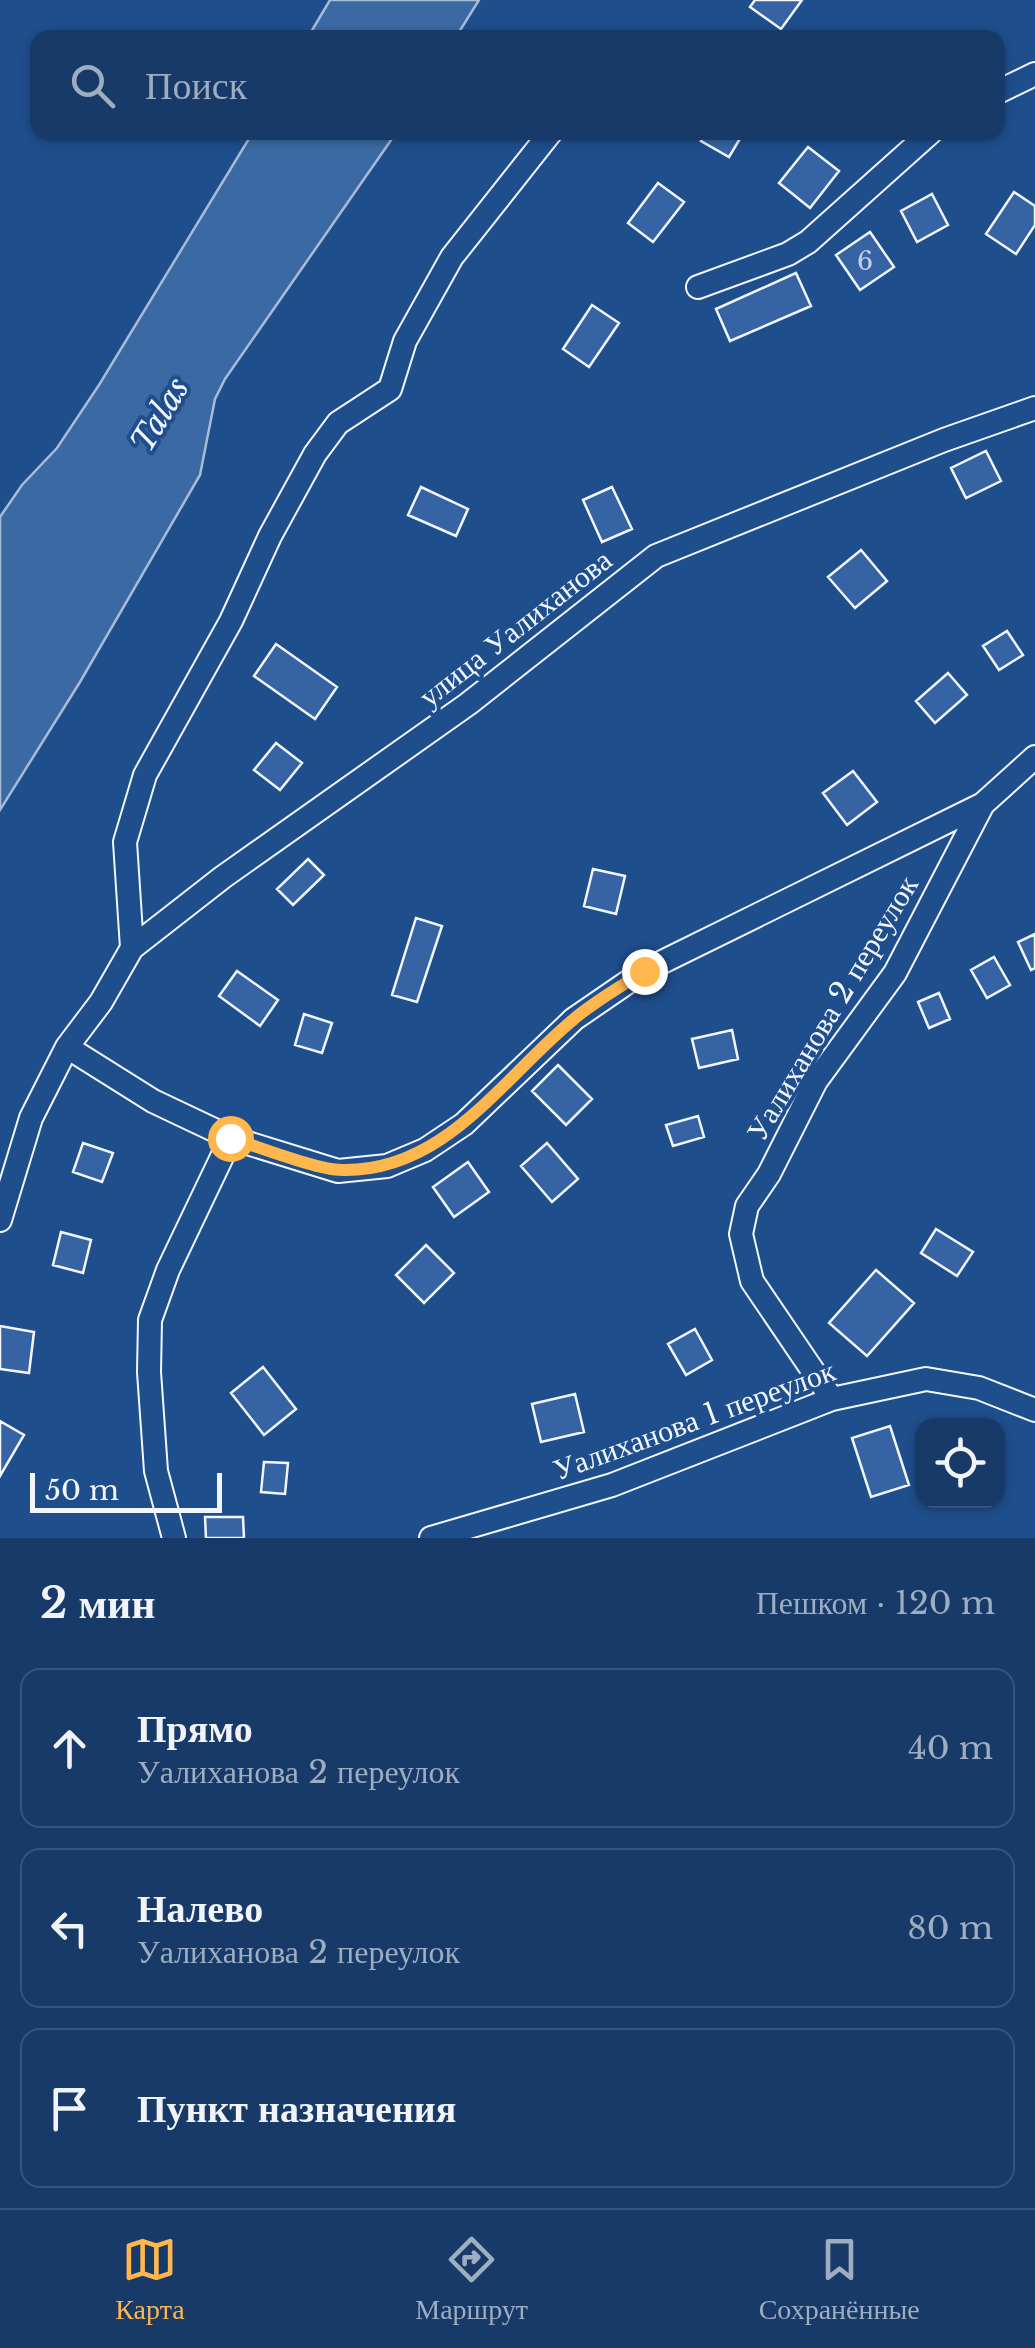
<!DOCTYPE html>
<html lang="ru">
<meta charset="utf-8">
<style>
:root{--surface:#173a69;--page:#20416f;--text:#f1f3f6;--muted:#9eadc0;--line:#36547d;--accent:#ffb74d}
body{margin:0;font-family:"Libre Baskerville",serif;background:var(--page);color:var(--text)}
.controls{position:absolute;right:30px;bottom:30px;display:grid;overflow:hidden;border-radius:20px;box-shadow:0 2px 8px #0004}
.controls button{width:90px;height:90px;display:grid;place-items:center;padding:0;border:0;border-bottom:2px solid var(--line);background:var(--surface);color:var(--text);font:50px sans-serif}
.scale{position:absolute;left:30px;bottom:25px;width:192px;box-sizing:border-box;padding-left:10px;border:5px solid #f2f6ff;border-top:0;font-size:28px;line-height:35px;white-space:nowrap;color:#f2f6ff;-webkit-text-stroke:8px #1f4e8c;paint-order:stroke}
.stop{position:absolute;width:30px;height:30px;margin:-22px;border:8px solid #ffb74d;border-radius:50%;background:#fff}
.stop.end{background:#ffb74d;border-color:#fff;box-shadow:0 2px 10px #0008}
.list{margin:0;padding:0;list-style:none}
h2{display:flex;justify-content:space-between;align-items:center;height:130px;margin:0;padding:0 40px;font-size:42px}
h2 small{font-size:32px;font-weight:400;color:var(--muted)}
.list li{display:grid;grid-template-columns:65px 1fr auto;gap:30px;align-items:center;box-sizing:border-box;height:160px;margin:0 20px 20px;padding:0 20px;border:2px solid var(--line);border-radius:20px}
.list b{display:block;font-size:38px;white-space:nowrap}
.list p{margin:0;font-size:32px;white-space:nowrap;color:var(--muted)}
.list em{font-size:32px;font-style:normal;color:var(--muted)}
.icon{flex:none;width:55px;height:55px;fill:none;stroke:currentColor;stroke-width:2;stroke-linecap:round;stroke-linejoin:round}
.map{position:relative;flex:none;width:1035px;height:1538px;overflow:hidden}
.search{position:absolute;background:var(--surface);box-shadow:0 2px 8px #0004;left:30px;right:30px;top:30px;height:110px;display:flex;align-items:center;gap:25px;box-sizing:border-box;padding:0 35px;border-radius:20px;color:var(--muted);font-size:38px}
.sheet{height:670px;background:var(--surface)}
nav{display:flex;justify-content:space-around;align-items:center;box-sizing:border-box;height:140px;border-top:2px solid var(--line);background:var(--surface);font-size:28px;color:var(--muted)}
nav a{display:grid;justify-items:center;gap:5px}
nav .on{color:var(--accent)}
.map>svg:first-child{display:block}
</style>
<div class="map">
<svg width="1035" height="1538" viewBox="0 0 1035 1538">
<rect width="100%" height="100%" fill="#1f4e8c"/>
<path fill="#3b69a3" stroke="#a8bbd7" stroke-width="2.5" d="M330 0H479L456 37H308Z
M253 132 396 133 225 379 215 399 200 475 80 682 0 810V517L22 485 57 448 99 385Z"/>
<path fill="#3563a3" stroke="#f2f6ff" stroke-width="2.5" d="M755 0H802L781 29 750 7Z
M707 132H744L729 157 701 141Z
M808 147 839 171 810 208 779 183Z
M658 183 684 202 653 242 628 223Z
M1014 192 1035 206V225L1016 254 986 234Z
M932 194 948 225 917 242 901 211Z
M870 232 894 267 860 290 836 255Z
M796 273 811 306 730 341 716 309Z
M592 305 619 323 589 367 563 349Z
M986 451 1001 481 966 498 951 468Z
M421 487 468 509 456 536 408 515Z
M612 487 632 529 602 542 583 500Z
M861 550 887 581 855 608 828 577Z
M1007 631 1023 655 999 670 983 646Z
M276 644 337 687 315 719 254 676Z
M948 673 967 695 935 723 916 701Z
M276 743 302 763 280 790 254 770Z
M853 771 877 802 847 825 823 793Z
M308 859 324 875 293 905 277 889Z
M593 869 625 876 616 914 584 906Z
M416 918 442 926 417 1002 392 995Z
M1035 934V968L1031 970 1018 942Z
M994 957 1010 985 987 998 971 970Z
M237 971 278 1000 260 1026 219 996Z
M939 993 950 1019 929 1028 918 1002Z
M304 1014 332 1023 322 1053 295 1045Z
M732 1030 738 1059 699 1068 692 1039Z
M558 1065 592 1099 566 1125 532 1091Z
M698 1116 704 1137 673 1146 666 1125Z
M83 1143 113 1153 102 1182 73 1172Z
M547 1143 578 1179 552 1202 521 1166Z
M468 1162 489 1192 454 1217 433 1187Z
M936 1229 973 1252 957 1276 921 1253Z
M61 1232 91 1240 83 1273 53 1265Z
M426 1245 454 1273 424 1303 396 1275Z
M876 1270 914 1303 867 1356 829 1323Z
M0 1326 34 1332 29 1373 0 1369Z
M695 1329 712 1360 686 1375 668 1344Z
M263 1367 296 1409 264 1435 231 1393Z
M575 1394 584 1432 541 1442 532 1404Z
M0 1421 24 1435 0 1476Z
M890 1426 909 1485 871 1497 852 1438Z
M264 1462 288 1463 285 1494 261 1492Z
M205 1517H243L244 1538H206Z"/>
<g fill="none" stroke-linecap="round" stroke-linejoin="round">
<defs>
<path id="street" d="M998 92 1035 74
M698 287 788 254 808 242 931 132
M132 948 125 842 145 775 231 621 270 536 315 454 338 423 390 389 405 341 452 257 551 132
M67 1047 153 1101 231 1138 338 1171 387 1166 425 1150 464 1124 574 1019 644 971 983 804 1035 757
M0 1220 31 1118 67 1047 101 1002 132 948 223 877 468 704 656 556 944 440 1035 408
M832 1399 752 1281 741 1234 747 1206 769 1174 816 1081 895 973 983 804
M174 1538 156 1471 149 1372 150 1320 168 1270 231 1138
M431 1538 612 1485 832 1399 926 1379 979 1388 1035 1410"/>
</defs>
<use href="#street" stroke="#f2f6ff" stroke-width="26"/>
<use href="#street" stroke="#1f4e8c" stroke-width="22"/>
</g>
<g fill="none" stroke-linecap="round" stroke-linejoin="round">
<path stroke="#ffb74d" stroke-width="12" d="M230 1138C257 1146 317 1170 342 1170 445 1172 502 1078 574 1019 595 1001 621 987 644 971"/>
</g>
<g text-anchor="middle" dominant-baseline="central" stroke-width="8" stroke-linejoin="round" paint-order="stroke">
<g font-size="25" fill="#c3d1e8">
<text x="865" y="261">6</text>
</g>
<g font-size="30" fill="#f2f6ff" stroke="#1f4e8c">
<text transform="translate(515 628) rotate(-38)">улица Уалиханова</text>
<text transform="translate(832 1008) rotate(-59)">Уалиханова 2 переулок</text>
<text transform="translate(694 1420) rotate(-20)">Уалиханова 1 переулок</text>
</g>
<g font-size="32" font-style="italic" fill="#f2f6ff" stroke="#1f4e8c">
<text transform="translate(160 415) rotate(-59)">Talas</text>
</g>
</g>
</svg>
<div class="controls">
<button><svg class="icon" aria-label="locate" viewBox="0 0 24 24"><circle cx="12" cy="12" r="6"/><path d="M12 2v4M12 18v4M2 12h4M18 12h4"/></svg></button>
</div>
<div class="scale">50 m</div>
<div class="stop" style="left:230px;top:1138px"></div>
<div class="stop end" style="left:644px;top:971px"></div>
<div class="search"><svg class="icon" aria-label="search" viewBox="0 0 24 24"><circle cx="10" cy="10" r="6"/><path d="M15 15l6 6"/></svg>Поиск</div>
</div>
<section class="sheet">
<h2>2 мин<small>Пешком · 120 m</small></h2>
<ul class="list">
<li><svg class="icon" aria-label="ahead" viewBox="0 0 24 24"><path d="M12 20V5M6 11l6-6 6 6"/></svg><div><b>Прямо</b><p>Уалиханова 2 переулок</p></div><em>40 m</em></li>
<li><svg class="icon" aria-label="left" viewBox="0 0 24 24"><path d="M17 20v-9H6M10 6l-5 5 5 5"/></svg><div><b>Налево</b><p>Уалиханова 2 переулок</p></div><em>80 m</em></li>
<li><svg class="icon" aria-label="arrive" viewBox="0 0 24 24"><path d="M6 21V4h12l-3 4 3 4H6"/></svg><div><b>Пункт назначения</b></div></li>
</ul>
</section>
<nav>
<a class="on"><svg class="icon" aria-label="map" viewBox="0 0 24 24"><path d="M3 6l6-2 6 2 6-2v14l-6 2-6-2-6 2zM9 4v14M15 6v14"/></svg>Карта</a>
<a><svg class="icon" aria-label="directions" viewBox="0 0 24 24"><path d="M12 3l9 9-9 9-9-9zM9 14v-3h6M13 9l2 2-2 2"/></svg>Маршрут</a>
<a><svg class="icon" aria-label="saved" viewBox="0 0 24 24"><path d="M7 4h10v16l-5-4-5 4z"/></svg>Сохранённые</a>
</nav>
